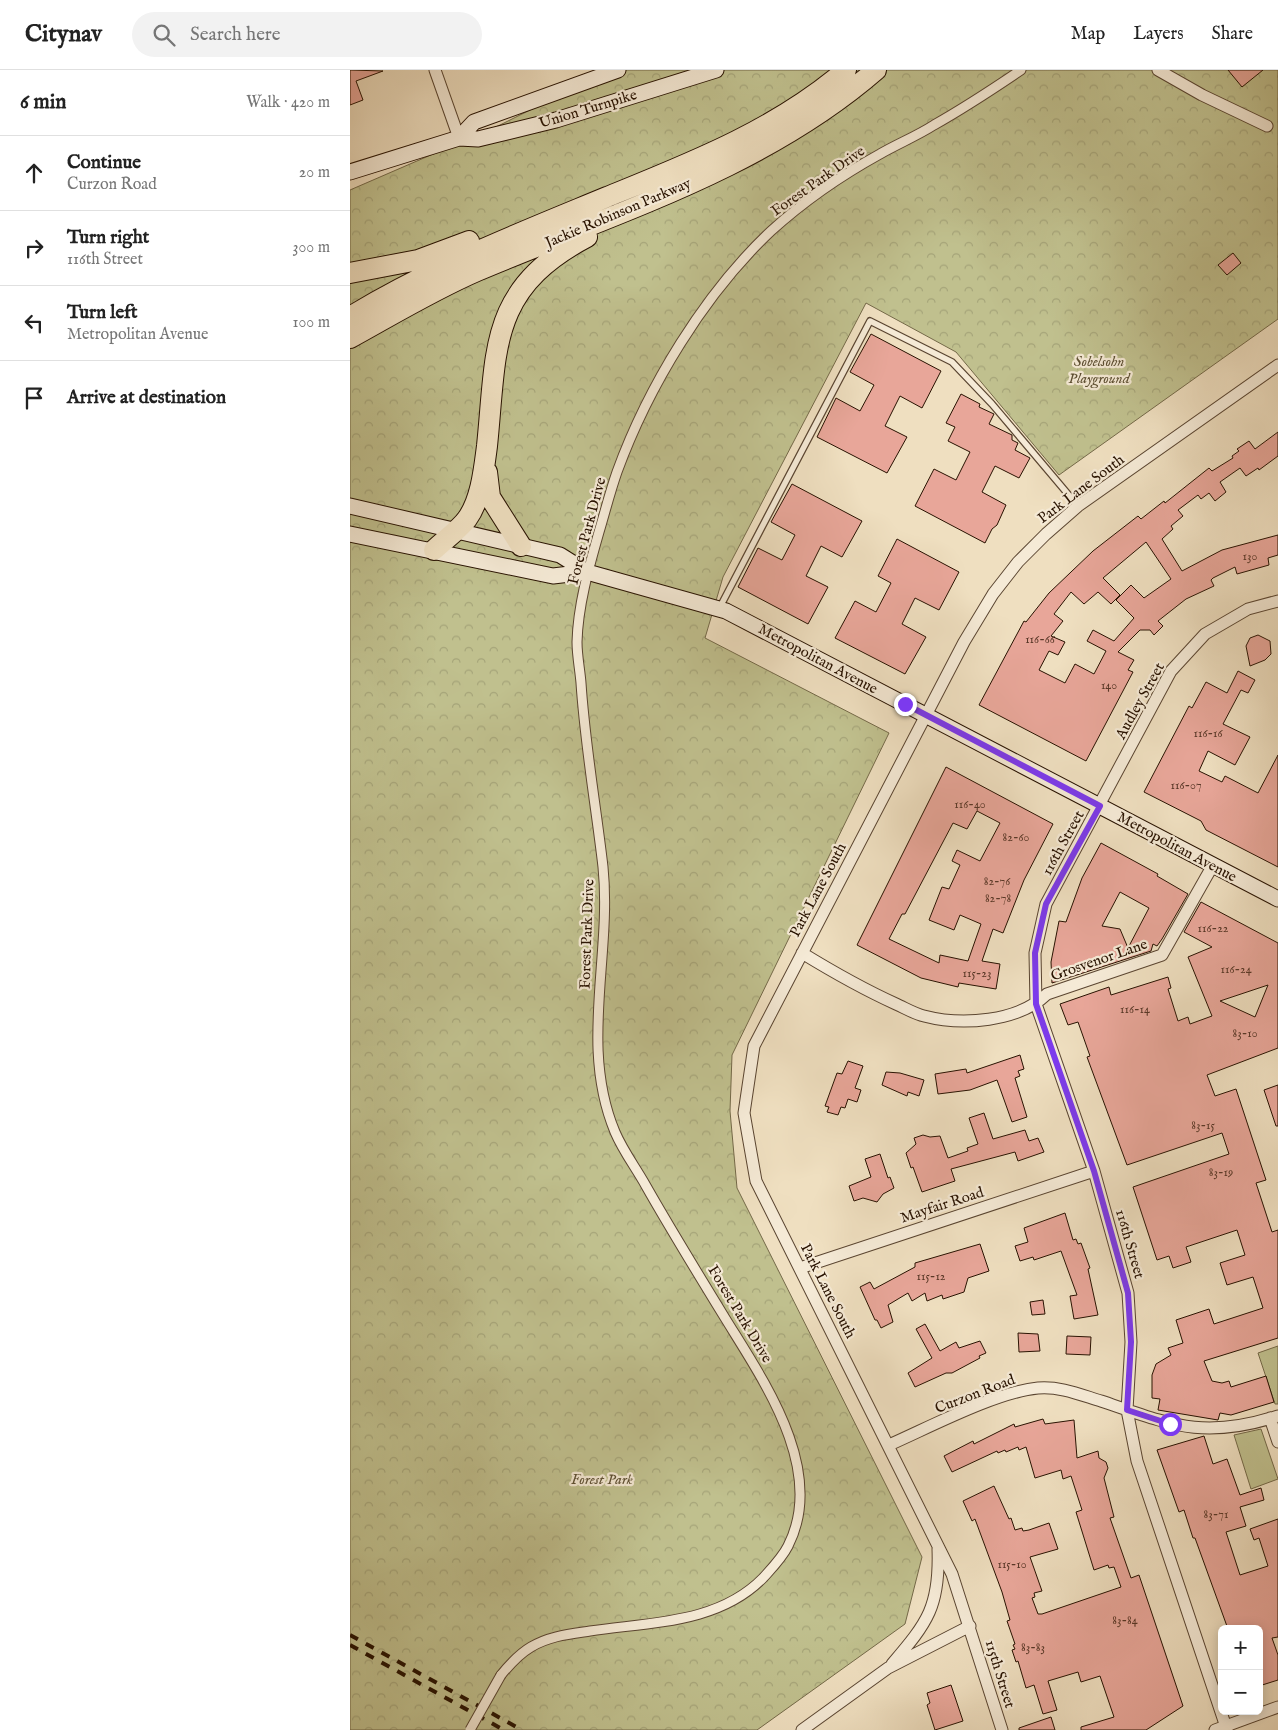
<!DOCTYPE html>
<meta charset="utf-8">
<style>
:root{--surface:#fff;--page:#f2f2f2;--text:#222;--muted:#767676;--line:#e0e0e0}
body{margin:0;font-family:"IM FELL English",serif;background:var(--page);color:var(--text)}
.controls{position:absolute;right:15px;bottom:15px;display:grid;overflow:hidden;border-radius:8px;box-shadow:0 2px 12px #0003}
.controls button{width:45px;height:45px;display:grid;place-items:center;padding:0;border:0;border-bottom:1px solid var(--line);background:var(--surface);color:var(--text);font:25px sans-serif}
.stop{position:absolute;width:15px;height:15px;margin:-11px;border:4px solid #7c3aed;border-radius:50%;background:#fff}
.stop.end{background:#7c3aed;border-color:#fff;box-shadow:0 1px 5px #0008}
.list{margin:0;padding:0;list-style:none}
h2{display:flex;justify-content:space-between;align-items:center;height:65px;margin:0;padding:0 20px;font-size:21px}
h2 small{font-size:16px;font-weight:400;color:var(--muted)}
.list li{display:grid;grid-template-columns:32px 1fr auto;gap:15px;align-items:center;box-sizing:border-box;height:75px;padding:0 20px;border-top:1px solid var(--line)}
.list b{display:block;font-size:19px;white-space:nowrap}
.list p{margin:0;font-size:16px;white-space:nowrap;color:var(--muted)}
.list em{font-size:16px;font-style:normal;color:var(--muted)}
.icon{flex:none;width:28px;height:28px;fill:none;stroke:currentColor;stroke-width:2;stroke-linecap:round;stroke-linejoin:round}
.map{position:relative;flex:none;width:928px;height:1660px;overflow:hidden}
header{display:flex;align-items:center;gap:30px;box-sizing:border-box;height:70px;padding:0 25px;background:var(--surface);border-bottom:1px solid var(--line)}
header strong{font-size:24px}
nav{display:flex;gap:28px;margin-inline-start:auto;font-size:18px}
.search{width:350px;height:45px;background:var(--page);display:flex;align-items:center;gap:12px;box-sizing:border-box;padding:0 18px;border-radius:28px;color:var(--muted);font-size:19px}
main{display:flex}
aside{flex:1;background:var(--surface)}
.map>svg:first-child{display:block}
</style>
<header>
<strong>Citynav</strong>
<div class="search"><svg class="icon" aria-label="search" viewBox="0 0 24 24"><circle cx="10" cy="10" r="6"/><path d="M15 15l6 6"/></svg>Search here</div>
<nav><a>Map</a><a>Layers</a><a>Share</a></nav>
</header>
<main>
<aside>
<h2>6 min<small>Walk · 420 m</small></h2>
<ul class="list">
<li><svg class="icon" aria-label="ahead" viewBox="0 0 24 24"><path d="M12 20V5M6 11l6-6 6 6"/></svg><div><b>Continue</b><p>Curzon Road</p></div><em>20 m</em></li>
<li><svg class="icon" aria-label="right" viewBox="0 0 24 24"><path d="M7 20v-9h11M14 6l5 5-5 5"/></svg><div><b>Turn right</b><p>116th Street</p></div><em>300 m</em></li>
<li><svg class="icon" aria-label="left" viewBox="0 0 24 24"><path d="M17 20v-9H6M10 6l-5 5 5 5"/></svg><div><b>Turn left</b><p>Metropolitan Avenue</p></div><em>100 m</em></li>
<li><svg class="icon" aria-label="arrive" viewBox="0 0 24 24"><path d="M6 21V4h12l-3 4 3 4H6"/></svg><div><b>Arrive at destination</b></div></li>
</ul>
</aside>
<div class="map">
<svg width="928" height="1660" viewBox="0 0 928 1660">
<defs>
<pattern id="park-crowns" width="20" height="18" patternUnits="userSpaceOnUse" patternTransform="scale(1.25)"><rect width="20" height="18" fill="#c0c08e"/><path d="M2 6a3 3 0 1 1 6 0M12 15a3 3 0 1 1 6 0" fill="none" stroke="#a5a479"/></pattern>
</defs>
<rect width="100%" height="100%" fill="#efdfc0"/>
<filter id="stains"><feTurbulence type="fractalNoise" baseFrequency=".004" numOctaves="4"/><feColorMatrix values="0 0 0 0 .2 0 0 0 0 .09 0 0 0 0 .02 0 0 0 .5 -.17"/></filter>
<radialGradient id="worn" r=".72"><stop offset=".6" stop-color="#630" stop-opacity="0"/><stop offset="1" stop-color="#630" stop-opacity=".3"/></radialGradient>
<path fill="#c0c08e" stroke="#746948" d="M928 1276V1334H925L908 1283Z
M911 1359 928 1409 901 1419 884 1365Z"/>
<path fill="url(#park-crowns)" stroke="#746948" d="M260 0H928V249L709 405 606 282 516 233 373 507 355 568 539 663 382 985 380 1041 387 1118 572 1487 555 1554 407 1660H0V120L150 55Z"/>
<path fill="#e8a699" stroke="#281201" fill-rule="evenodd" d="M0 0 33 1 6 11 13 30 0 35Z
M878 0H913L892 17Z
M883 183 891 193 877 205 868 195Z
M521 264 591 301 572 338 550 326 535 356 557 367 537 403 467 367 486 328 510 341 524 315 500 302Z
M611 324 630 334 629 337 644 344 639 354 662 365V370L668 373 665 380 680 388 669 408 645 396 632 422 656 435 647 455 642 459 635 473 565 436 584 399 606 410 620 382 598 371 605 357 596 353Z
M928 362V386L909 400 908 398 896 406 890 398 870 412 876 422 865 431 859 423 851 429 848 425 828 440 833 446 821 456 823 459 812 469 832 501 872 480 928 465V485L918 488 919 495 887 504 885 497 863 508 861 510 864 516 836 529 808 551 813 556 804 565 800 560H790L768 582 784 590 778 600 783 602 736 691 629 635 674 551 676 552 699 523 743 481 788 446 791 449 814 431 815 433 859 398 862 401 883 388 882 386 889 381 887 379 899 371 905 379ZM796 472 821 509 794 528 781 515 766 530 784 548 764 571 743 560 737 571 756 581 744 604 725 594 715 613 689 600 699 581 708 585 715 572 701 566 713 551 704 544 721 522 734 534 748 522 761 534 770 525 753 508Z
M442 414 512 451 492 487 471 476 456 506 478 517 458 554 388 517 408 478 432 490 445 465 421 452Z
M547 469 609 502 589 540 565 528 552 554 576 567 555 604 485 568 505 531 526 542 541 513 528 506Z
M908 565 920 571 921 584 915 590 900 596 896 576 900 568Z
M888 601 905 610 898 623 891 620 873 654 900 667 885 695 858 681 849 701 872 712 875 706 908 723 928 685V797L856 760 851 751 794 722 839 636 842 638 856 612 877 623Z
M596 697 703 754 674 810 653 863 643 859 632 891 650 894 646 919 609 913 608 917 571 908 507 875ZM627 741 650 753 630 791 607 780 602 791 610 795 599 819 592 817 579 850 604 860 610 845 631 854 618 891 590 885 589 893 539 869 552 844H555L603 753 617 759Z
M751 773 808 804 807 806 838 824 812 869 807 876 803 874 801 881 702 913 701 892 709 851 716 852 732 808ZM770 822 799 838 778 878 770 859 752 856Z
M851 832 928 873V978L857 1005 865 1026 886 1019 916 1110 906 1113 922 1162 928 1160V1268L854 1291 862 1311 872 1313 879 1311 881 1317 916 1306 924 1332 881 1345 870 1343 868 1350 808 1340 810 1329 802 1328V1305L806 1294 821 1285 818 1278 833 1273 826 1250 859 1239 864 1254 913 1238 903 1207 877 1215 870 1193 895 1185 887 1160 836 1177 841 1192 823 1198 819 1186 807 1190 783 1117 879 1084 872 1063 777 1095 737 987 740 986 728 952 718 955 710 934 759 917 761 925 818 907 821 918 818 919 828 951 838 947 840 954 862 946 838 887 862 877 834 862ZM918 915 905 947 870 931Z
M670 985 674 999 668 1001 670 1006 665 1008 677 1047 662 1052 647 1010 620 1020 588 1024 585 1004 616 999 617 1003Z
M498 991 513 996 505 1018 511 1020 507 1032 498 1029 495 1038 491 1037 488 1045 477 1042 479 1037 475 1036 487 1003 492 1004Z
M536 1002 550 1003 574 1010 569 1026 558 1022 557 1026 532 1015Z
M928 1015V1056H926L914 1020Z
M634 1043 643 1069 675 1060 679 1071 688 1068 694 1082 668 1091 665 1082 601 1099 605 1111 572 1122 563 1097 561 1098 556 1083 566 1074 564 1068 573 1065 580 1067 590 1066 598 1088 618 1081 617 1078 628 1074 619 1048Z
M530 1084 538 1108 540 1107 544 1118 533 1124 527 1132 513 1128 504 1131 499 1116 521 1107 515 1089Z
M715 1143 723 1170 726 1169 728 1174 731 1173 740 1198 738 1199 748 1245 724 1249 720 1226 727 1225 711 1181 684 1190 683 1187 670 1191 665 1176 678 1172 674 1158Z
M630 1174 639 1201 618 1208 614 1222 593 1229 592 1225 577 1231 575 1223 562 1231 558 1223 538 1235 543 1252 531 1258 527 1250H525L510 1217 520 1212 524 1219 565 1197V1193Z
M693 1230 695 1244 682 1245 680 1232Z
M575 1254 590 1281 606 1272 609 1278 630 1271 636 1283 629 1286 630 1288 602 1303H596L565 1317 558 1303 582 1288 566 1259Z
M668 1263 688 1264 690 1281 669 1282Z
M717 1266 741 1267 740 1285 716 1284Z
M693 1349 695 1354 724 1350 727 1388 748 1381 749 1388 756 1392 758 1398 754 1408 764 1447 760 1448 781 1508 789 1505 833 1636 796 1660H731V1657L764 1647 750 1606 731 1612 728 1602 698 1611 707 1640 693 1644 684 1615 676 1618 668 1591 666 1592 662 1580 665 1579 663 1575 665 1574 657 1551 660 1550 652 1522 625 1449 622 1451 613 1431 644 1416 659 1449 661 1448 665 1460 672 1458 673 1461 679 1460 699 1453 708 1479 680 1487 692 1521 684 1523 685 1527 682 1528 688 1544H692L771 1517 764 1497 759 1498 758 1495 744 1500 726 1442 732 1440 721 1406 713 1409 711 1400 685 1408 676 1377 669 1380 668 1377 656 1382 655 1380 648 1383 647 1381 602 1402 594 1386 623 1371 624 1374 664 1354 665 1357Z
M854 1366 863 1394 877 1389 890 1425 911 1418 914 1430 890 1437 896 1456 876 1462 890 1505 918 1496 909 1468 904 1470 900 1459 928 1449V1567L922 1568 928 1585V1610L909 1616V1559H878L845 1468H843L834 1440 829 1442 807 1380Z
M601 1615 613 1651 585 1660 577 1635 580 1633 577 1623Z
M701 1647 705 1660H669V1658Z"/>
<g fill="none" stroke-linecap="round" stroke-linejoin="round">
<defs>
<path id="service" d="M370 537 520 251 602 292 642 334 728 436"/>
<path id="pedestrian" d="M151 1605C160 1594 169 1584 181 1577 199 1566 220 1564 240 1561 300 1552 368 1554 413 1508 422 1498 432 1488 438 1476 477 1400 413 1310 375 1248 348 1204 321 1160 296 1116 286 1098 273 1081 265 1062 229 976 262 886 253 797 246 736 235 675 231 613 230 600 227 586 227 572 228 535 239 497 249 462 255 442 260 422 267 402 298 317 354 224 421 161 453 132 492 105 530 84 547 74 567 66 584 55 614 38 643 19 671 0"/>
<path id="minor" d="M85 0 109 68
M808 0 852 25 917 56
M452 883C483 902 513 919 546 934 555 938 565 944 574 946 612 956 668 952 697 924L812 885 863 795
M450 1198 744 1101
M920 1348 928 1372
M539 1375C580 1357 646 1322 688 1318 710 1316 731 1325 751 1331 822 1355 853 1370 928 1346
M542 1594C578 1552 590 1536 588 1479
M452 1660 538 1598 620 1556
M652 1660 602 1504 406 1111 394 1043 404 976 614 572 643 524 668 492 696 464 728 436 928 295
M865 1660 928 1637
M877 1660 787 1391 777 1340 781 1272 778 1223 744 1101 686 934 685 883 696 834 821 601 855 564 898 539 928 531"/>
<path id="secondary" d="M109 68 124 52 268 0
M0 102 109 68 128 69 206 50 366 0
M0 436 210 485 237 502 376 541 928 829
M0 464 203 506 237 502"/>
<path id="motorway" d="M0 203 68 190 119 171
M0 247C80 198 170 163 257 127 341 93 426 60 496 0
M0 268C42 245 83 220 127 201 264 143 412 99 526 0
M137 402 140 427 171 476
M84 480C93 471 110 459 117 449 131 430 134 399 137 376 147 279 138 219 237 167"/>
</defs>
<use href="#service" stroke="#5a4531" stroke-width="8"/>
<use href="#pedestrian" stroke="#5a4531" stroke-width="11"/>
<use href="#minor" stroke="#5a4531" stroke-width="13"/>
<use href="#secondary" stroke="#281201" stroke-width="17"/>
<use href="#motorway" stroke="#281201" stroke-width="22"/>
<use href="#service" stroke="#f5ead6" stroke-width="5.5"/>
<use href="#pedestrian" stroke="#f5ead6" stroke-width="9"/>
<use href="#minor" stroke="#f5ead6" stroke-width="11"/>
<use href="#secondary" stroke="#f5ead6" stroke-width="15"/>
<use href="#motorway" stroke="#efdfc0" stroke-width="20"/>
<path stroke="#281201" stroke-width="4" stroke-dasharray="9 9" stroke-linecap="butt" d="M0 1565 172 1660
M0 1575 154 1660"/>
<defs>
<path id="pedestrian-bridge" d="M120 1660 151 1605"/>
</defs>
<use href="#pedestrian-bridge" stroke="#5a4531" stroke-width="11" stroke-linecap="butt"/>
<use href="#pedestrian-bridge" stroke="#f5ead6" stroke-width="9"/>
</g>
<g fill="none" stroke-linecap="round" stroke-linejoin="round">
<path stroke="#7c3aed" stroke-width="6" d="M555 634 750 736 696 834 685 883 686 934 744 1101 778 1223 781 1272 777 1340 820 1354"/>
</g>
<g text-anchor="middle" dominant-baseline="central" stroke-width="4.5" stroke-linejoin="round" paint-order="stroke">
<g font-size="12" fill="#583727">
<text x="900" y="486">130</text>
<text x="690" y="569">116-66</text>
<text x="759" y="615">140</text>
<text x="858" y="663">116-16</text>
<text x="836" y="715">116-07</text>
<text x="620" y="734">116-40</text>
<text x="666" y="767">82-60</text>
<text x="647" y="811">82-76</text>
<text x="648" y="828">82-78</text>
<text x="863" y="858">116-22</text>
<text x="886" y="899">116-24</text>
<text x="627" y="903">115-23</text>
<text x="785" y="939">116-14</text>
<text x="895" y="963">83-10</text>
<text x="853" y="1055">83-15</text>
<text x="871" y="1102">83-19</text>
<text x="581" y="1206">115-12</text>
<text x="866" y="1444">83-71</text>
<text x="662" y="1494">115-10</text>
<text x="775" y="1550">83-84</text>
<text x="683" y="1577">83-83</text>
</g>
<g font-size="15" fill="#281201" stroke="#f5ead6">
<text transform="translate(238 39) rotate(-17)">Union Turnpike</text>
<text transform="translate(468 111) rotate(-35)">Forest Park Drive</text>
<text transform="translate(268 143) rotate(-23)">Jackie Robinson Parkway</text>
<text transform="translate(731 419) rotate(-37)">Park Lane South</text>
<text transform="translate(237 461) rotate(-75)">Forest Park Drive</text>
<text transform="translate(468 589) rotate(28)">Metropolitan Avenue</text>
<text transform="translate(790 631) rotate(-61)">Audley Street</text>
<text transform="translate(713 773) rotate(-61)">116th Street</text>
<text transform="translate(827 777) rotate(28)">Metropolitan Avenue</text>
<text transform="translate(468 820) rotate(-62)">Park Lane South</text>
<text transform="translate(237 864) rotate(-88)">Forest Park Drive</text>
<text transform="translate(749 890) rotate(-19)">Grosvenor Lane</text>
<text transform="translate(592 1135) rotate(-18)">Mayfair Road</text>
<text transform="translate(780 1174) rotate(74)">116th Street</text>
<text transform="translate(478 1221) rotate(63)">Park Lane South</text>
<text transform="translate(390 1244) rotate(59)">Forest Park Drive</text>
<text transform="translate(625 1324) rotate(-21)">Curzon Road</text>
<text transform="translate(650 1604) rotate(73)">115th Street</text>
</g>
<g font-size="15" font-style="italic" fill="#5d4f32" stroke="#f5ead6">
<text x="749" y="291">Sobelsohn<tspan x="749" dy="17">Playground</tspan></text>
<text x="252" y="1409">Forest Park</text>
</g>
</g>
<rect width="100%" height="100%" filter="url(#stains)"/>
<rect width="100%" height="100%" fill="url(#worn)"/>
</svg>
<div class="controls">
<button>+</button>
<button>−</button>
</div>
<div class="stop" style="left:820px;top:1354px"></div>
<div class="stop end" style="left:555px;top:634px"></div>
</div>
</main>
